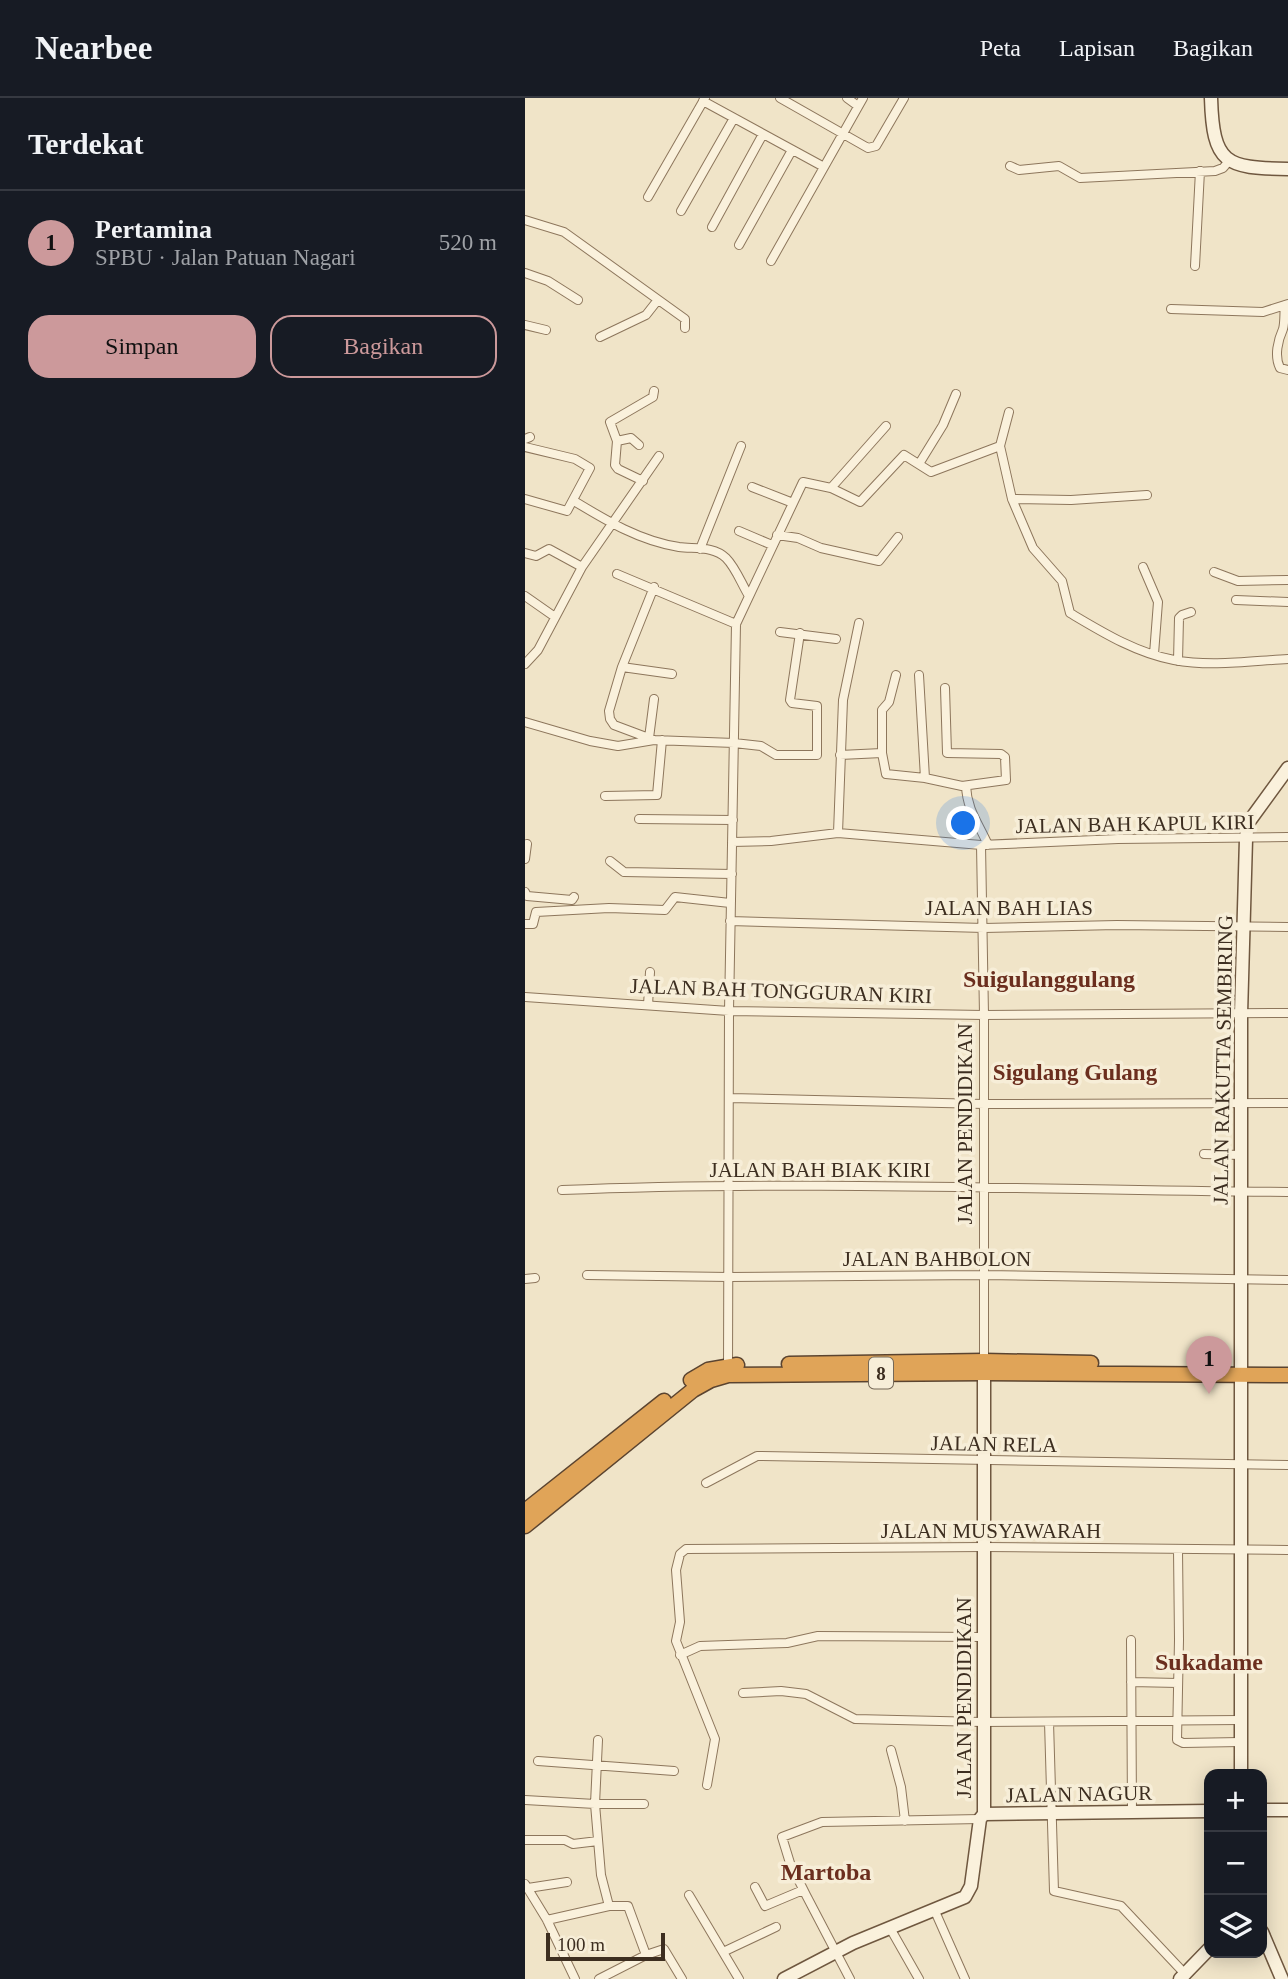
<!DOCTYPE html>
<html lang="id">
<meta charset="utf-8">
<style>
:root{--surface:#171b24;--page:#242831;--text:#f1f3f6;--muted:#9ea1a6;--line:#363941;--accent:#cc999b}
body{margin:0;font-family:Georgia,serif;background:var(--page);color:var(--text)}
.controls{position:absolute;right:21px;bottom:21px;display:grid;overflow:hidden;border-radius:14px;box-shadow:0 4px 18px #0003}
.controls button{width:63px;height:63px;display:grid;place-items:center;padding:0;border:0;border-bottom:2px solid var(--line);background:var(--surface);color:var(--text);font:35px sans-serif}
.scale{position:absolute;left:21px;bottom:18px;width:119px;box-sizing:border-box;padding-left:7px;border:4px solid #3d2e20;border-top:0;font-size:19px;line-height:24px;white-space:nowrap;color:#3d2e20;-webkit-text-stroke:5px #f7eed8;paint-order:stroke}
.you{position:absolute;left:439px;top:726px;width:24px;height:24px;margin:-18px;border:5px solid #fff;border-radius:50%;background:#1a73e8;box-shadow:0 0 0 10px #1a73e833}
.badge{display:grid;place-items:center;width:46px;height:46px;border-radius:50%;background:var(--accent);color:#111;font-size:23px;font-weight:700}
.pin{position:absolute;translate:-50% -58px;filter:drop-shadow(0 2px 4px #0008)}
.pin::after{content:'';position:absolute;top:37px;width:24px;height:21px;background:inherit;clip-path:polygon(0 0,100% 0,50% 100%)}
.list{margin:0;padding:0;list-style:none}
h2{display:flex;justify-content:space-between;align-items:center;height:91px;margin:0;padding:0 28px;font-size:30px}
h2 small{font-size:23px;font-weight:400;color:var(--muted)}
.list li{display:grid;grid-template-columns:46px 1fr auto;gap:21px;align-items:center;box-sizing:border-box;height:105px;padding:0 28px;border-top:2px solid var(--line)}
.list b{display:block;font-size:26px;white-space:nowrap}
.list p{margin:0;font-size:23px;white-space:nowrap;color:var(--muted)}
.list em{font-size:23px;font-style:normal;color:var(--muted)}
.actions{display:flex;gap:14px;padding:21px 28px}
.actions a{flex:1;padding:16px 0;border:2px solid var(--accent);border-radius:21px;text-align:center;font-size:24px;color:var(--accent)}
.actions .main{background:var(--accent);color:#111}
.icon{flex:none;width:38px;height:38px;fill:none;stroke:currentColor;stroke-width:2;stroke-linecap:round;stroke-linejoin:round}
.map{position:relative;flex:none;width:763px;height:1881px;overflow:hidden}
header{display:flex;align-items:center;gap:42px;box-sizing:border-box;height:98px;padding:0 35px;background:var(--surface);border-bottom:2px solid var(--line)}
header strong{font-size:33px}
nav{display:flex;gap:38px;margin-inline-start:auto;font-size:24px}
main{display:flex}
aside{flex:1;background:var(--surface)}
.map>svg:first-child{display:block}
</style>
<header>
<strong>Nearbee</strong>
<nav><a>Peta</a><a>Lapisan</a><a>Bagikan</a></nav>
</header>
<main>
<aside>
<h2>Terdekat<small></small></h2>
<ul class="list">
<li><span class="badge">1</span><div><b>Pertamina</b><p>SPBU · Jalan Patuan Nagari</p></div><em>520 m</em></li>
</ul>
<div class="actions"><a class="main">Simpan</a><a>Bagikan</a></div>
</aside>
<div class="map">
<svg width="763" height="1881" viewBox="0 0 763 1881">
<rect width="100%" height="100%" fill="#f0e4c8"/>
<g fill="none" stroke-linecap="round" stroke-linejoin="round">
<defs>
<path id="street" d="M255 0 343 50 351 48 379 0
M322 0 333 8
M178 3 299 69
M485 68 494 72 534 68 555 80 690 73 698 70 704 63
M123 99 180 0
M156 113 209 20
M0 122 39 134 160 221V230
M187 129 238 36
M214 147 267 52
M246 163 338 0
M670 168 675 73
M0 175 23 183 53 202
M760 207C759 214 760 224 758 231 753 242 749 258 755 270L763 272
M646 211 738 214 763 206
M0 227 21 232
M75 239 121 217 132 203
M0 341 5 339
M92 343 106 340 114 347
M475 348 484 314
M0 349 50 361 65 370 42 413 0 401
M394 366 418 327 431 296
M118 383 93 371 90 367 92 343 85 324 128 299 129 293
M227 389 268 405
M306 390 361 328
M487 401 546 402 622 397
M49 403C82 423 115 443 154 449 170 451 189 448 201 460 211 470 217 487 224 498
M214 433 247 447
M252 437 273 440 296 450 354 463 373 439
M175 451 216 348
M0 455 11 458 24 451 57 469
M618 469 633 504 629 556
M689 474 713 483 763 482
M92 476 211 526
M129 489 97 569 84 613 85 621 89 627 129 642
M0 498 30 519
M711 502 763 504
M255 534 311 541
M653 563 654 520 657 517 666 514
M0 566 13 552 57 469 134 358
M97 569 147 576
M394 577 400 680
M0 624 65 643 93 648 129 642 209 645 236 648 251 657H292V608L267 605 265 602 275 535
M124 640 129 601
M357 655V612L364 604 371 577
M315 657 357 655 361 676 400 680 437 688 481 682 480 659 476 656 422 655 420 590
M441 688C442 712 454 726 463 747
M80 698 132 697 137 642
M114 721 208 722
M313 735 318 602 334 525
M207 744 246 743 313 735 456 747 593 741 763 739
M456 747 459 917V1263
M0 761 2 746
M85 763 99 774 207 776
M0 794 2 798 47 802 49 799
M205 823 459 830 592 827 763 829
M0 826H8L11 814 84 810 140 812 150 799 205 805
M0 899 204 913 459 917 763 915
M123 907 125 874
M205 1000 459 1006 763 1005
M679 1056 716 1057
M37 1092C279 1082 521 1092 763 1094
M62 1177 204 1179 459 1177 763 1182
M0 1181 10 1180
M203 1272 204 913 211 526 278 384 306 390 335 404 379 357 406 374 475 348 487 401 508 450 537 483 545 515C577 534 611 555 649 562 686 569 725 563 763 561
M181 1385 232 1358 763 1367
M653 1452 654 1542 652 1642 658 1645 715 1644
M606 1542 607 1715
M155 1557 175 1548 262 1545 293 1538 458 1539
M606 1584 653 1585
M218 1595 256 1593 281 1596 330 1621 457 1624 715 1622
M524 1624 529 1793 596 1808 661 1877
M73 1642 70 1706 76 1777 84 1808
M366 1652 376 1689 380 1723
M13 1663 149 1673
M182 1687 190 1641 151 1543 155 1524 151 1472 155 1456 161 1451 459 1449 763 1452
M0 1702 70 1706H119
M0 1742H40L48 1746 73 1743
M0 1786 22 1822 50 1881
M230 1789 240 1808 278 1792
M3 1790 42 1784
M164 1797 214 1881
M409 1811 440 1881
M22 1822 84 1808H103L121 1857
M365 1830 394 1881
M198 1854 251 1829
M74 1881 121 1857 139 1851 157 1881
M325 1881 281 1797 265 1765 257 1739 297 1724 455 1721"/>
<path id="secondary" d="M686 0C688 66 700 70 763 71
M716 1676V916L721 741 723 725 763 670
M737 1712H763
M459 1716V1268
M737 1834 757 1881
M259 1881 328 1845 440 1799 446 1788 455 1721 459 1716 684 1713
M655 1881 684 1851"/>
<path id="highway" d="M264 1266 459 1263 566 1265
M166 1282 183 1272 212 1267
M0 1413 139 1303
M0 1428 168 1292 186 1282 203 1277 459 1275 763 1277"/>
</defs>
<use href="#street" stroke="#8d765c" stroke-width="10"/>
<use href="#secondary" stroke="#6f573f" stroke-width="15"/>
<use href="#highway" stroke="#5b4430" stroke-width="17"/>
<use href="#street" stroke="#faf1dc" stroke-width="8"/>
<use href="#secondary" stroke="#faf1dc" stroke-width="12"/>
<use href="#highway" stroke="#e0a458" stroke-width="14"/>
</g>
<g text-anchor="middle" dominant-baseline="central" stroke-width="7" stroke-linejoin="round" paint-order="stroke">
<rect fill="#f7eed8" stroke="#756857" stroke-width="2" x="344" y="1259.5" width="24" height="31" rx="5"/>
<g font-size="19" font-weight="bold" fill="#3d2e20">
<text x="356" y="1275">8</text>
</g>
<g font-size="21" fill="#3d2e20" stroke="#f7eed8">
<text transform="translate(610 726) rotate(-1)">JALAN BAH KAPUL KIRI</text>
<text x="484" y="810">JALAN BAH LIAS</text>
<text transform="translate(256 893) rotate(2)">JALAN BAH TONGGURAN KIRI</text>
<text transform="translate(698 962) rotate(-89)">JALAN RAKUTTA SEMBIRING</text>
<text transform="translate(440 1026) rotate(-90)">JALAN PENDIDIKAN</text>
<text x="295" y="1072">JALAN BAH BIAK KIRI</text>
<text x="412" y="1161">JALAN BAHBOLON</text>
<text transform="translate(469 1346) rotate(1)">JALAN RELA</text>
<text x="466" y="1433">JALAN MUSYAWARAH</text>
<text transform="translate(439 1600) rotate(-90)">JALAN PENDIDIKAN</text>
<text transform="translate(554 1696) rotate(-1)">JALAN NAGUR</text>
</g>
<g font-size="23" font-weight="bold" fill="#6b2e1e" stroke="#f7eed8">
<text x="550" y="974">Sigulang Gulang</text>
</g>
<g font-size="24" font-weight="bold" fill="#6b2e1e" stroke="#f7eed8">
<text x="524" y="881">Suigulanggulang</text>
<text x="684" y="1564">Sukadame</text>
<text x="301" y="1774">Martoba</text>
</g>
</g>
</svg>
<div class="controls">
<button>+</button>
<button>−</button>
<button><svg class="icon" aria-label="layers" viewBox="0 0 24 24"><path d="M12 4l9 5-9 5-9-5zM3 14l9 5 9-5"/></svg></button>
</div>
<div class="scale">100 m</div>
<div class="you"></div>
<div class="pin badge" style="left:684px;top:1296px">1</div>
</div>
</main>
